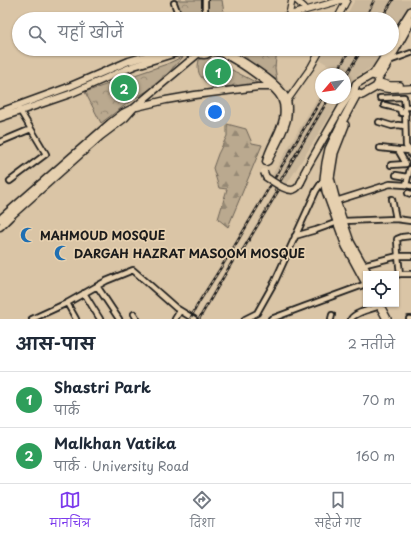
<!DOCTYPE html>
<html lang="hi">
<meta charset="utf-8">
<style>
:root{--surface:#fff;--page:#f6f6f7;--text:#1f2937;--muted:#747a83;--line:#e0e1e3;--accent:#7c3aed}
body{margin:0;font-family:"Playpen Sans","Playpen Sans Deva",sans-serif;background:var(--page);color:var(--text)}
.controls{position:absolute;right:12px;bottom:12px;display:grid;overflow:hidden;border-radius:0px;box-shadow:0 1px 3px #0004}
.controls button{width:36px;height:36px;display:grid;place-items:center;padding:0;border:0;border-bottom:1px solid var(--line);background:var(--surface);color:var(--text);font:20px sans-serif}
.compass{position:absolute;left:315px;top:68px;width:36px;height:36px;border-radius:50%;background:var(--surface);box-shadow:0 1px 3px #0004;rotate:241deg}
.you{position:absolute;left:215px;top:112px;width:14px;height:14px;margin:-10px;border:3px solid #fff;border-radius:50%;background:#1a73e8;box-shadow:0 0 0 6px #1a73e833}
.badge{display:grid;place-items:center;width:26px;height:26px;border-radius:50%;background:var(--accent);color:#fff;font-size:13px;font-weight:700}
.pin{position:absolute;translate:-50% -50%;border:2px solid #fff;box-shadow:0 1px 4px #0006}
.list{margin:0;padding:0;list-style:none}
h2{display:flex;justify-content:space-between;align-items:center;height:52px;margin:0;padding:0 16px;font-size:17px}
h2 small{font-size:13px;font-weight:400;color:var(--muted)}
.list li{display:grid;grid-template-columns:26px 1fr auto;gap:12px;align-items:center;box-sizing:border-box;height:56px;padding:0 16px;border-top:1px solid var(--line)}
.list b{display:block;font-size:15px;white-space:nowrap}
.list p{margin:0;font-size:13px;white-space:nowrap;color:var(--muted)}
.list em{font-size:13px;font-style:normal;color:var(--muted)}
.icon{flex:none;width:22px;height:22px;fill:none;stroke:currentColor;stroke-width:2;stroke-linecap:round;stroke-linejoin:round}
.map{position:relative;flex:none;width:411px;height:319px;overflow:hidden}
.search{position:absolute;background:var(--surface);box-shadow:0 1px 3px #0004;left:12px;right:12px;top:12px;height:44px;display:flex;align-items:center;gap:10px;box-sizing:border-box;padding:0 14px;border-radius:22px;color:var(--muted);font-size:15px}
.sheet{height:164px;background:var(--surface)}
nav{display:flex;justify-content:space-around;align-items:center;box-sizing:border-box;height:56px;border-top:1px solid var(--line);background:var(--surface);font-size:11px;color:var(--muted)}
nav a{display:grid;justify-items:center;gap:2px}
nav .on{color:var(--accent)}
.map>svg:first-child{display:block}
</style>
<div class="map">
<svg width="411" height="319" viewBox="0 0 411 319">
<defs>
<pattern id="forest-firs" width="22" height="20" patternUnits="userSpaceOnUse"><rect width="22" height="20" fill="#baa98f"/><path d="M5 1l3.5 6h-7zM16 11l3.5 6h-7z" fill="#968974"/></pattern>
<pattern id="park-crowns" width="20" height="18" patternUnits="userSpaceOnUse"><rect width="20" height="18" fill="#baa98f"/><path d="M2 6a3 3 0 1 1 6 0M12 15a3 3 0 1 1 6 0" fill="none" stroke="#968974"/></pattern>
</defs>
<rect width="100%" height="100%" fill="#dac5a6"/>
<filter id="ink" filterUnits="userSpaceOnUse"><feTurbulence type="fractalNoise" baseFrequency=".025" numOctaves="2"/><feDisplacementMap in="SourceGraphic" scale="8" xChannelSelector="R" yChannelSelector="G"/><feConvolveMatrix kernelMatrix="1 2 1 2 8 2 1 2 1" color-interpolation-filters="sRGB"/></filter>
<g filter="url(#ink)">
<path fill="#cab79b" d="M355 0H411V8L392 38V19H344Z
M327 49H385L375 65 359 75 345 91V74H332L335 69 320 60Z
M321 92V98H341L287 184 272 175Z"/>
<path fill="url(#forest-firs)" stroke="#6b6256" d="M227 124 246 129 252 143 262 145 228 227 218 219 227 189 219 188 213 168 218 154 227 136Z"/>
<path fill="url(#park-crowns)" stroke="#6b6256" d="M178 0H203V14L200 19H183L176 3Z
M207 0H222L225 19H204Z
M228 49H277L275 68 277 80Z
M184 56 158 84 128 103 101 123 85 92 167 64Z
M203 58H209L261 85H250L215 90C204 80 195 76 199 60Z"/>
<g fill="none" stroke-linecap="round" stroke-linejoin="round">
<defs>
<path id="minor" d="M174 3 180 19
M202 19 205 14V0
M389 61 411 53
M380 98 404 97 405 107
M384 105 400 109 401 113H406
M411 107H405L406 146 410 151 411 155
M379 122 392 126 398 125 405 126
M0 142 31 129
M380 148 398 150
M391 165 406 164 398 150 410 151
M411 169H410L406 185 411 186
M396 175 408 177
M10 181 46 154 19 109
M408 193 411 194
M392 199 396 219
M336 201 390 184 406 185
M343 221 396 219 411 221
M295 236 316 230 338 222
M362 265 398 256 397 239 402 237 411 236
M400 274 398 256H411
M396 275 400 274H411
M97 286 119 319
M84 293 100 319
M67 303 76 319
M134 314 137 319
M32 319 67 303 106 281 133 270 176 308 194 319
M175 319 180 311
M245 319 257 313 275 281 316 191 324 179
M271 319 303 307 366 284
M331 319 332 315
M351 319C355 312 372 309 380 306
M409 319H411"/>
<path id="tertiary" d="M296 0 304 7 306 10
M289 15 292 0
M277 19 289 15 342 0
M337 19 347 0
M379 82 390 85H400
M377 86C386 92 401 88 411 88
M287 101 311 67 321 49"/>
<path id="secondary" d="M196 49C200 57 208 57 212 49
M211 51C214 52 217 52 220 53 234 58 275 85 281 98 284 104 284 113 283 119 280 134 269 147 266 162L268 161C274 149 284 132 287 119 288 113 289 104 286 98 278 81 237 57 220 49
M137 107 166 100 195 95 258 87H272
M0 112 66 88 129 61 170 49
M0 118 70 94 120 72 134 66 189 49
M301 182 304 176V173L309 164 341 108 354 88
M0 219 110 123 123 113 131 109
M0 227 10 217 101 136 125 118 133 109 143 100 199 53"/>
<path id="primary" d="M392 41 411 11
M371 75 377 76 379 82 376 87 362 95 356 93 354 90 356 84Z
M373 75 382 61 388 49
M378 78 385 68 411 21
M357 94 343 120 329 149 326 163 324 179 326 191 346 246 366 283
M345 125 334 153 330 178 336 201 350 242 368 274
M379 304 387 319"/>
</defs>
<use href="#minor" stroke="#1c1c1c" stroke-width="8"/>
<use href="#tertiary" stroke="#1c1c1c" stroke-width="8"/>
<use href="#secondary" stroke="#1c1c1c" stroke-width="9"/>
<use href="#primary" stroke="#1c1c1c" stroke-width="10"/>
<use href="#minor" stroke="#e6d0af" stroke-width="4.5"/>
<use href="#tertiary" stroke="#e6d0af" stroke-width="5.5"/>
<use href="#secondary" stroke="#e6d0af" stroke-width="6"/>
<use href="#primary" stroke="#e6d0af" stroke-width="7"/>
<defs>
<path id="rail" d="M365 19 374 0
M381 19 393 0
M336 74 350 49
M345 77 362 49
M275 190 329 98
M238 258 281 186
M190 319 199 302 234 247 322 98
M199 319 238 252"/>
</defs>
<use href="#rail" stroke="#1c1c1c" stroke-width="2.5"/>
<use href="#rail" stroke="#e6d0af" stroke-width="1" stroke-dasharray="3" stroke-linecap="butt"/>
<defs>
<path id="secondary-bridge" d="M264 172 266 177 269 179C275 183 289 193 295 189 298 188 300 184 301 182"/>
</defs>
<use href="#secondary-bridge" stroke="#1c1c1c" stroke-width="9" stroke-linecap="butt"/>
<use href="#secondary-bridge" stroke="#e6d0af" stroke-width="6"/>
</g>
</g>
<defs>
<symbol id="mosque-bare" viewBox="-9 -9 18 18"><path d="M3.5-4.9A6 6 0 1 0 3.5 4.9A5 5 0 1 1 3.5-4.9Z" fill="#1f6fb2" stroke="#e6d0af" stroke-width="2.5" paint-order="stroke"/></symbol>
</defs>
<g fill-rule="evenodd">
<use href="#mosque-bare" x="17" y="224" width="22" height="22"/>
<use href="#mosque-bare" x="51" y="242" width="22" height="22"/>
</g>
<g text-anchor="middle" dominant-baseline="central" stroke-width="3.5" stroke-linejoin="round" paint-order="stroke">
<g font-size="12" font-weight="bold" fill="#1c1c1c" stroke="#e6d0af" text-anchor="start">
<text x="40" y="235">MAHMOUD MOSQUE</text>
<text x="74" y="253">DARGAH HAZRAT MASOOM MOSQUE</text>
</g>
</g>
</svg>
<div class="controls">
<button><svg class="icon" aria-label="locate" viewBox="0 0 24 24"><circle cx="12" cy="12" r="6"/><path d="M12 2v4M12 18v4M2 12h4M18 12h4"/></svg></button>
</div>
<svg class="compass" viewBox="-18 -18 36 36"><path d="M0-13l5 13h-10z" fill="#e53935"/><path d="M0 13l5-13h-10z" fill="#747a83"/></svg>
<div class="you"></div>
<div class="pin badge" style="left:218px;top:72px;background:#2e9e5b">1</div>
<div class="pin badge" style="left:124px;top:88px;background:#2e9e5b">2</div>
<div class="search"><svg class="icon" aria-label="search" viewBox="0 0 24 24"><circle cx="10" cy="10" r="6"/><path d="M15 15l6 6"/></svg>यहाँ खोजें</div>
</div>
<section class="sheet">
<h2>आस-पास<small>2 नतीजे</small></h2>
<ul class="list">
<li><span class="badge" style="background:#2e9e5b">1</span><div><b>Shastri Park</b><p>पार्क</p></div><em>70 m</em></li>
<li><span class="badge" style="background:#2e9e5b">2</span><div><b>Malkhan Vatika</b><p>पार्क · University Road</p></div><em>160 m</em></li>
</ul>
</section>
<nav>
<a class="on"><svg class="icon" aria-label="map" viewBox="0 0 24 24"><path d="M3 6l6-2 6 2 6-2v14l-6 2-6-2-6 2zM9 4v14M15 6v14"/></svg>मानचित्र</a>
<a><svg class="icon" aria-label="directions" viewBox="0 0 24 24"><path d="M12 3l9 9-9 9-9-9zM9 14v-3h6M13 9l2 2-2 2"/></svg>दिशा</a>
<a><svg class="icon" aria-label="saved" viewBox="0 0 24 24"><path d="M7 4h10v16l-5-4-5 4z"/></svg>सहेजे गए</a>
</nav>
